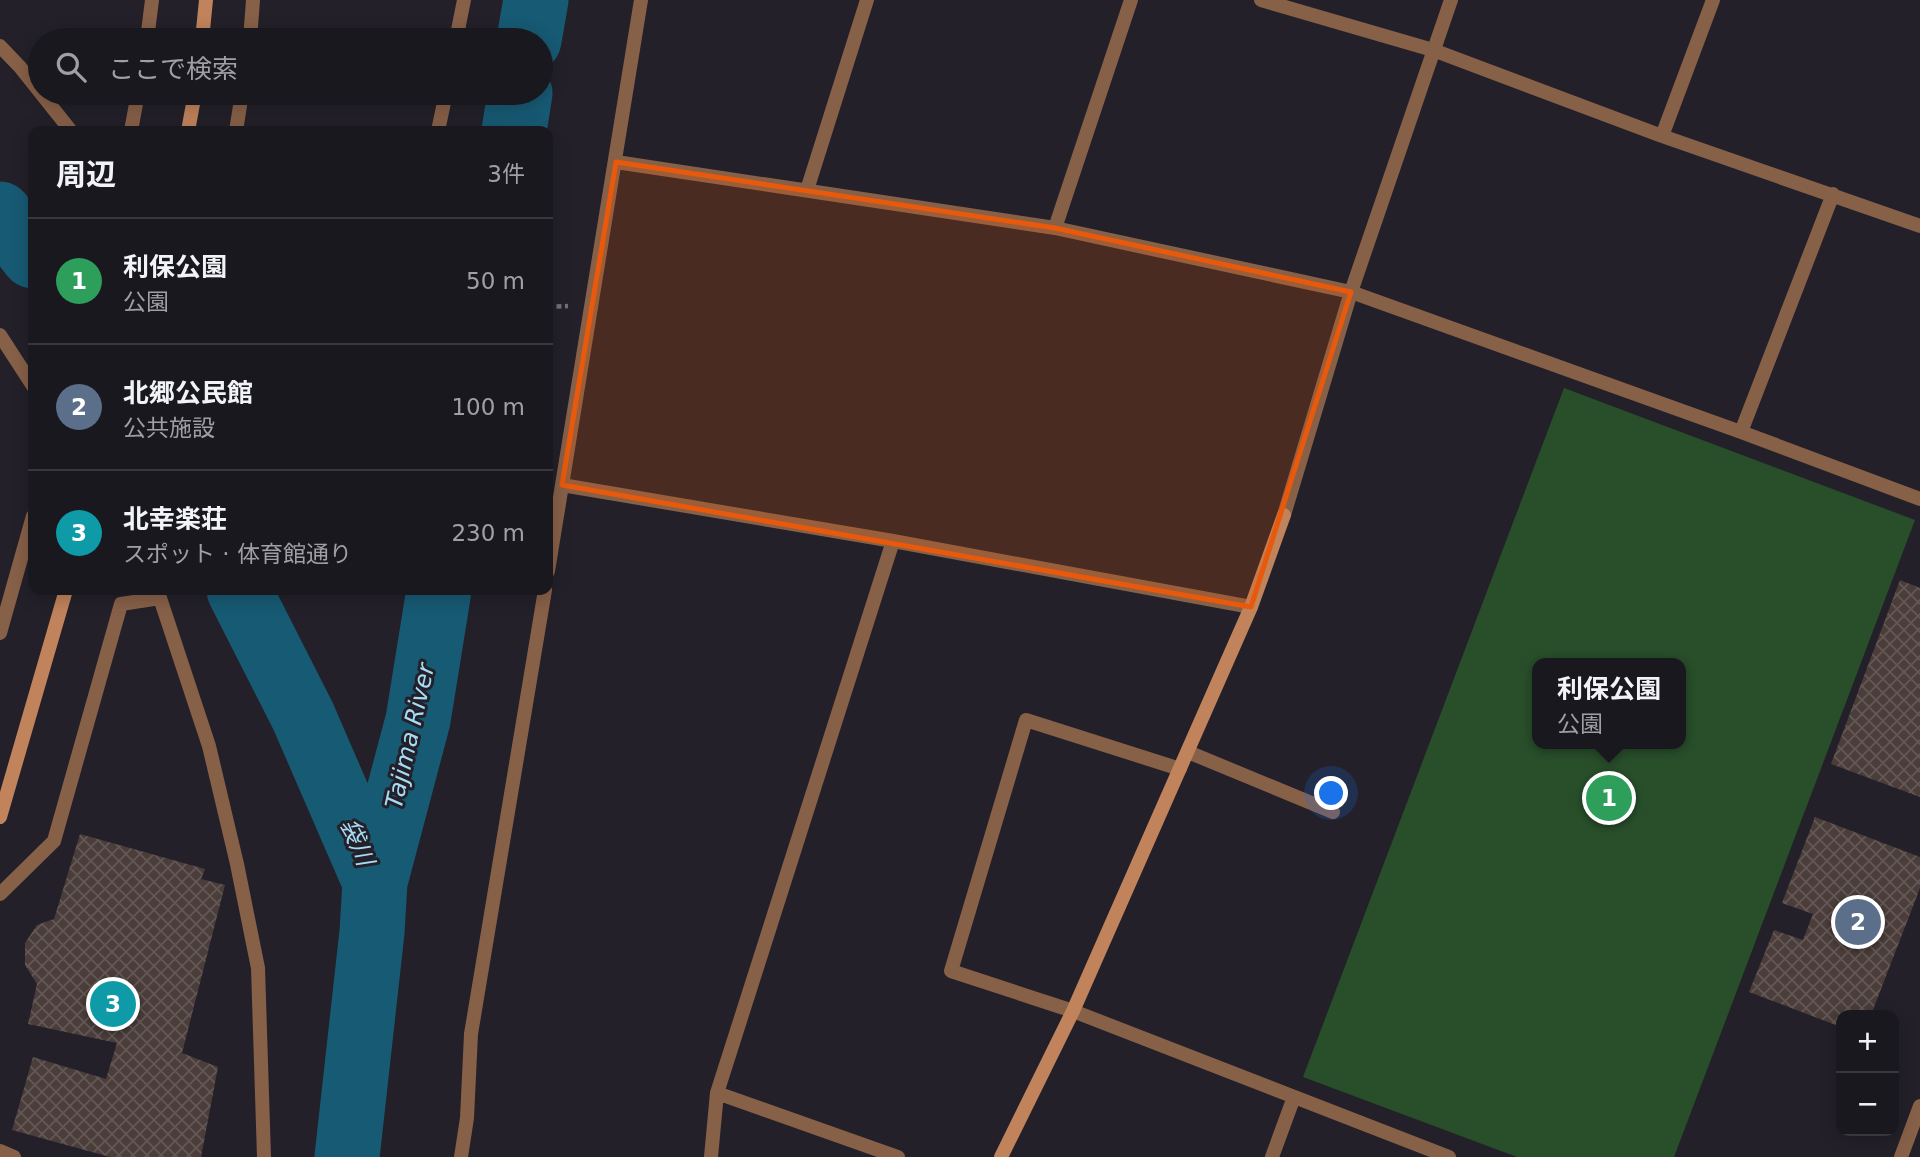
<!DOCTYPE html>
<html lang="ja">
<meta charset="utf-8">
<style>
:root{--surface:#1a181f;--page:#27252c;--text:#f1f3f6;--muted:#9fa0a4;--line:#38373d;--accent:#0f766e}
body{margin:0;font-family:"DejaVu Sans","Noto Sans JP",sans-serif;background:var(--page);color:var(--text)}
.controls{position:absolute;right:21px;bottom:21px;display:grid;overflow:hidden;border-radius:14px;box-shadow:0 4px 18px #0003}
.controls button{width:63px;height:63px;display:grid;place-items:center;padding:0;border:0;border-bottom:2px solid var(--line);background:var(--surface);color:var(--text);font:35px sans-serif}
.you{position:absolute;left:1332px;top:794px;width:24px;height:24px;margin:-18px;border:5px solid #fff;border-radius:50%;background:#1a73e8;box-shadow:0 0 0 10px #1a73e833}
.badge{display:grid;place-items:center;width:46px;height:46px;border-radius:50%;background:var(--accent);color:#fff;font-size:23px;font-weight:700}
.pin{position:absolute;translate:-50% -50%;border:4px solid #fff;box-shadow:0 2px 7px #0006}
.popup{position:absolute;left:1532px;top:658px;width:154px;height:91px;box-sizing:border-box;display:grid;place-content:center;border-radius:14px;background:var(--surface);filter:drop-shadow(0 2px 5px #0005);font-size:23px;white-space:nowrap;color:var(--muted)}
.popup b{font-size:26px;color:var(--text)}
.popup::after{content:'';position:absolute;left:50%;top:100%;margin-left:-14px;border:14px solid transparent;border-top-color:var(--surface)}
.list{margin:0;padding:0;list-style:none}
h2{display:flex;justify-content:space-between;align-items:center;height:91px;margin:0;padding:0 28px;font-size:30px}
h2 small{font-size:23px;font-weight:400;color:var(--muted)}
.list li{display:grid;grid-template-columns:46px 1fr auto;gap:21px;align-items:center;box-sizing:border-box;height:126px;padding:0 28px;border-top:2px solid var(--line)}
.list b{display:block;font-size:26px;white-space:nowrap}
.list p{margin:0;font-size:23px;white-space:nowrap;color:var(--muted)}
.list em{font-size:23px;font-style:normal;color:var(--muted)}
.icon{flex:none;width:38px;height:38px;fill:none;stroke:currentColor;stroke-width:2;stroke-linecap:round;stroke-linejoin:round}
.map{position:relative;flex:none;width:1920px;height:1157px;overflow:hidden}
.search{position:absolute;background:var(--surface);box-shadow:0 4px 18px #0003;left:28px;top:28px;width:525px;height:77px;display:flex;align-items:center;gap:18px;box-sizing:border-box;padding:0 24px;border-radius:38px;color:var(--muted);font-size:26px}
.panel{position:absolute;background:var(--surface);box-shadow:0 4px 18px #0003;left:28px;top:126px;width:525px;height:469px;border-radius:14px}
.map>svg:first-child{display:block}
</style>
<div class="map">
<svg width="1920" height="1157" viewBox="0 0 1920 1157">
<defs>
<pattern id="building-cross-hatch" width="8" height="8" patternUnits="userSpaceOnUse" patternTransform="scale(1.75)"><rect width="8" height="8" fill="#4a3d3a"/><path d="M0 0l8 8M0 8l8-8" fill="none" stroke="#635856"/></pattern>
</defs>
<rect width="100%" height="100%" fill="#232029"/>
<path fill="#284e2a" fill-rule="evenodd" d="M1564 388 1915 520 1674 1157H1517L1303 1077ZM1537 663H1681V744H1537Z"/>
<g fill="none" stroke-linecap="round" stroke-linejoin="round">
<path stroke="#175a74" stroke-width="65" d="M529 40 536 0
M514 131 520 93
M0 214 33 256
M239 590 303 716 375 882 372 932 347 1157
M375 882 418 720 439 590"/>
</g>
<path fill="url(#building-cross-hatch)" d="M1900 580 1920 588V797L1831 764Z
M1815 817 1920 857V888L1871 1015H1841V1027L1749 992 1774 930 1803 940 1813 914 1782 903Z
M80 834 205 869 201 879 225 885 182 1053 218 1067 201 1157H110L12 1130 33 1057 106 1079 117 1043 28 1024 37 984 25 965V943L37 925 54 919Z"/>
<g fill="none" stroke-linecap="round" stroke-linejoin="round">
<path stroke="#726f77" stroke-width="4.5" stroke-dasharray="5 3.5" stroke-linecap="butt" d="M548 307 568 306"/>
<path stroke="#876048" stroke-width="14" d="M1261 0 1433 50 1662 136 1920 226
M147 40 152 0
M250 40 253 0
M456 40 464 0
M0 46 20 67 71 131
M131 131 138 93
M236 131 242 93
M438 131 446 93
M1662 136 1713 0
M616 162 1055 228 1351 292 1741 432 1920 499
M807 190 867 0
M1055 228 1131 0
M0 335 33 386
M1741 432 1833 194
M562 485 893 541 1251 607
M1284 515 1351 292 1451 0
M893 541 717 1093 898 1157
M548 571 641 0
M0 633 33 516
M1188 752 1333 812
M1180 769 1026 720 951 971 1073 1011 1449 1157
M0 894 54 841 121 604 160 598 209 746 237 864 258 968 264 1157
M0 1151 14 1157
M461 1157 467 1118 471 1034 545 590
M711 1157 717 1093
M1272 1157 1294 1097
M1901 1157 1920 1106"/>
<path stroke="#c1835c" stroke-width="14" d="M202 40 206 0
M188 131 195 93
M0 817 66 590
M1001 1157 1073 1011 1251 607 1284 515"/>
</g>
<path fill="#e8590c" fill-opacity="0.2" stroke="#e8590c" stroke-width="5" stroke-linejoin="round" d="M616 162 1055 228 1351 292 1251 607 562 485Z"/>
<g text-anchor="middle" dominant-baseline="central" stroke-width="6" stroke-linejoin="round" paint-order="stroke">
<g font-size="24" font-style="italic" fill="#a7dbf4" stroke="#232029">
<text transform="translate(410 736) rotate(-77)">Tajima River</text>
<text transform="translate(357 842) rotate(67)">袋川</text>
</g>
</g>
</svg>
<div class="controls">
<button>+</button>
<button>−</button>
</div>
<div class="you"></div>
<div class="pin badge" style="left:1609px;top:798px;background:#2e9e5b">1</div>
<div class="popup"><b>利保公園</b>公園</div>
<div class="pin badge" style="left:1858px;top:922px;background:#5c6f8a">2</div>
<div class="pin badge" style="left:113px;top:1004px;background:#0f9aa8">3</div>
<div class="search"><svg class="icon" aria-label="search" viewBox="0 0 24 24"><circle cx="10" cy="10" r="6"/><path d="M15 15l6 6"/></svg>ここで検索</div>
<section class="panel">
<h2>周辺<small>3件</small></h2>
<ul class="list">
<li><span class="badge" style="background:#2e9e5b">1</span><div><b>利保公園</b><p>公園</p></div><em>50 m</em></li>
<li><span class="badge" style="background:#5c6f8a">2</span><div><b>北郷公民館</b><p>公共施設</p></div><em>100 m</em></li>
<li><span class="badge" style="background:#0f9aa8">3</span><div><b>北幸楽荘</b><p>スポット · 体育館通り</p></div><em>230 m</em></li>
</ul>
</section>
</div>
